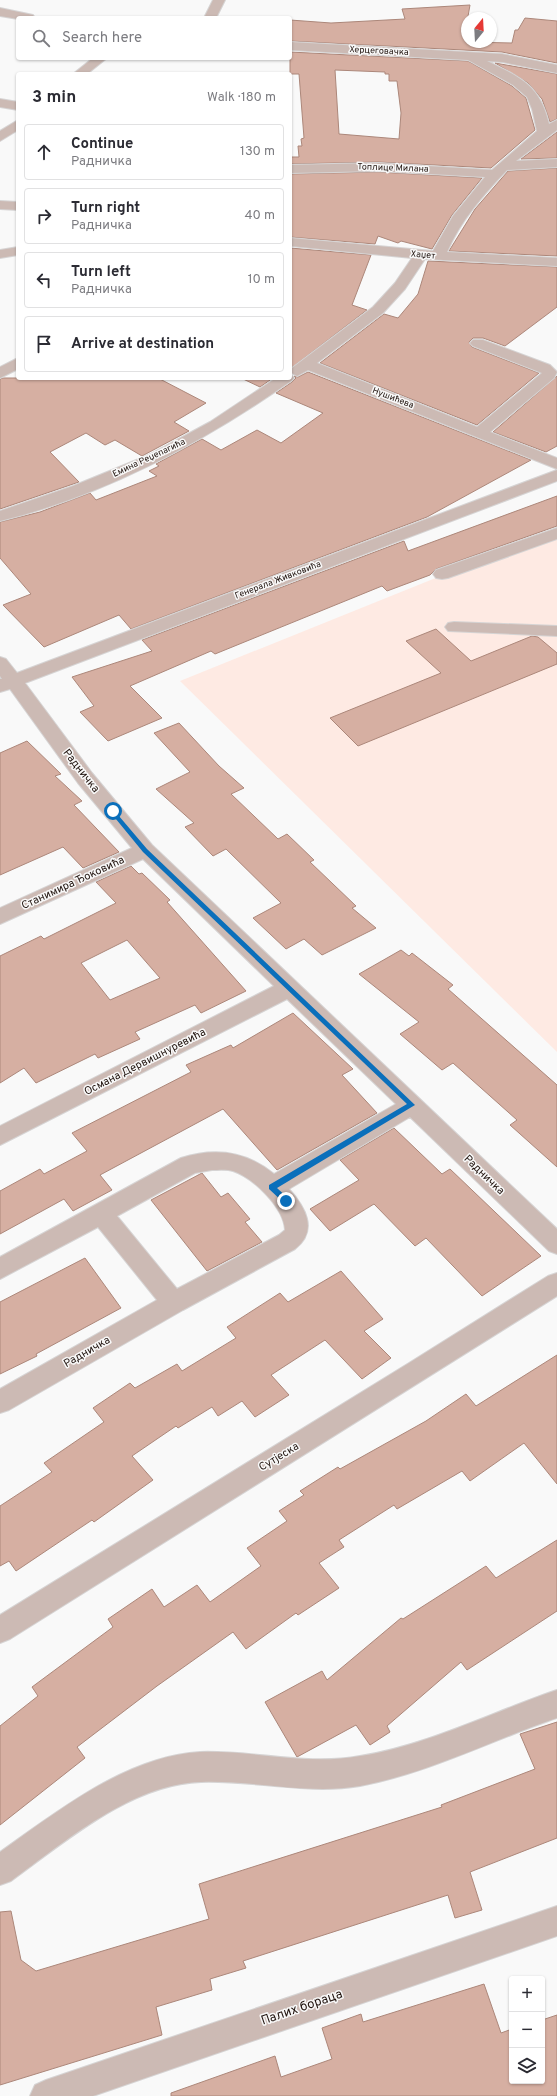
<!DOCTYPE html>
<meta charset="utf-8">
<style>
:root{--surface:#fff;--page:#f7f7f7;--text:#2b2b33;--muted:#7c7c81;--line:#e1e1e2}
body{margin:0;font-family:Overpass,sans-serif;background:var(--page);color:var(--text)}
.controls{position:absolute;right:12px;bottom:12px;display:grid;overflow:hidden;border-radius:4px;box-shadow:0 1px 3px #0004}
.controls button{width:36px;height:36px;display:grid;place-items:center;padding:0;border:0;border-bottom:1px solid var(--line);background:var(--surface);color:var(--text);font:20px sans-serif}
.compass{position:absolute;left:461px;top:12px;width:36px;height:36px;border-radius:50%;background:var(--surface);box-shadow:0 1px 3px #0004;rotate:18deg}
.stop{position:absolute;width:12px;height:12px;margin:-9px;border:3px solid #0a6fbb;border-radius:50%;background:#fff}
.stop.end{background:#0a6fbb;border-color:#fff;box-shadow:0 1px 4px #0008}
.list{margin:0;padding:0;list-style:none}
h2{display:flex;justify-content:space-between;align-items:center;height:52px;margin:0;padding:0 16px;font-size:17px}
h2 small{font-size:13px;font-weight:400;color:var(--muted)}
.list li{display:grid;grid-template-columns:26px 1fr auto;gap:12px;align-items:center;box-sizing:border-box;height:56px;margin:0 8px 8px;padding:0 8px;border:1px solid var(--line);border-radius:4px}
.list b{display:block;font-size:15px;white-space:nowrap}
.list p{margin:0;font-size:13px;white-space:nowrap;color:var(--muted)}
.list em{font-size:13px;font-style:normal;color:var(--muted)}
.icon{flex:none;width:22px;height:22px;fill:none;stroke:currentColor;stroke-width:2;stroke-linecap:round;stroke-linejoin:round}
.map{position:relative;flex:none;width:557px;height:2096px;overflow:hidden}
.search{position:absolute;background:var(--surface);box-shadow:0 1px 3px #0004;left:16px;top:16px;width:276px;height:44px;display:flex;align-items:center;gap:10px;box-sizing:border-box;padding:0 14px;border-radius:4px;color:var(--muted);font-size:15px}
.panel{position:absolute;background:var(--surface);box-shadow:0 1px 3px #0004;left:16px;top:72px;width:276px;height:308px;border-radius:4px}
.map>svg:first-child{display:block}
</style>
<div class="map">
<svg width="557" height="2096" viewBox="0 0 557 2096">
<rect width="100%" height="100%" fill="#f9f9f9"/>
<path fill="#feeae3" d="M557 529V1052L180 681Z"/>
<path fill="#d6afa2" stroke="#ac877a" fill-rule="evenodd" d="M470 5 464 39H467V42L512 43 515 30H518L525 18 557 21V63L502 52 290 41V20L331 23 405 19 402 9Z
M290 52 468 61 512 86 526 98 535 130 491 168 378 162 290 164V157H299L298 146H302L301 139 304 138 299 74H290ZM335 70 385 72V74H389V81H397L401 113 399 139 339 134Z
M495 63 557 74V119L550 122 542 99 528 83Z
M557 132V158L521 159Z
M557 168V256L449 251 475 209 508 171Z
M378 172 482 178 452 215 432 249 401 241 398 243 378 236 375 244 290 237V174Z
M290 248 371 255 352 305 367 310 290 369Z
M428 261 557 267V307L505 346 483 338H473L469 342 472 347 539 373 477 425 320 363 384 314 398 318 418 294Z
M308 372 531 460 427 517 131 629 119 615 44 647 3 605 31 594 0 558V522L40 512 90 493 96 500 157 476 149 471 159 466 156 464 202 439 221 450 257 430 281 443 323 413 276 393 292 382 296 378 294 376 298 377Z
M557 376V446L546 452 493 432Z
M3 378H158L206 403 174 422 189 431 142 456 115 440 105 445 86 433 50 452 79 482 0 509V379Z
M241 378H273L260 387Z
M557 496V526L436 569 430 575 387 591 382 586 215 654 211 651 130 686 162 718 108 741 80 712 94 706 72 677 152 651 142 640 404 541 408 551Z
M436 629 471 661 532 636 538 637 557 653V664L358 746 330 718 441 673 406 641Z
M179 723 219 766 244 788 231 794 278 839 287 834 314 860 310 862 356 906 352 908 376 928 322 955 304 939 286 949 253 918 281 903 226 849 213 856 185 827 194 823 156 789 190 772 154 733Z
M27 741 61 774 55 776 82 801 74 805 119 852 83 868 63 847 0 875V753Z
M131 866 139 874 142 873 170 900 167 902 246 991 201 1013 195 1005 135 1032 140 1039 98 1058 95 1054 36 1083 24 1068 0 1083V956L41 936 44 939 116 903 96 882ZM127 940 160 978 110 1000 81 963Z
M401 950 409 956 412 953 453 985 448 989 557 1085V1167L510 1125 517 1120 453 1063 442 1070 400 1034 419 1022 359 974Z
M293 1013 353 1069 342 1075 377 1113 277 1170 223 1109 100 1175 112 1190 73 1211 64 1199 0 1234V1191L40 1169 44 1174 87 1151 72 1133 191 1072 186 1065 231 1045 233 1048Z
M394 1128 442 1174 450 1169 541 1256 482 1296 426 1238 415 1246 374 1204 330 1231 310 1209 359 1180 340 1160Z
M202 1173 221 1197 228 1193 250 1219 245 1222 262 1242 207 1271 151 1200Z
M85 1258 121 1308 36 1354 37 1356 0 1374V1302Z
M341 1271 383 1319 364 1331 391 1358 362 1379 325 1340 271 1375 289 1395 255 1417 242 1401 218 1416 212 1407 178 1428 176 1426 132 1456 153 1480 94 1522 92 1520 16 1571 9 1561 0 1566V1506L52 1472 44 1463 104 1422 93 1408 130 1383 135 1388 177 1364 182 1371 236 1338 227 1327 280 1293 288 1302Z
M557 1355V1484L524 1443 470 1481 462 1471 397 1509 394 1505 339 1540 344 1547 319 1563 339 1588 298 1615 296 1613 246 1649 233 1632 157 1686 77 1747 85 1758 0 1825V1726L38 1696 32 1687 113 1627 108 1619 152 1589 164 1607 197 1585 210 1602 261 1566 247 1548 287 1521 279 1511 304 1495 300 1491 338 1467 340 1469 426 1421 466 1394 476 1406Z
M557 1540V1611L467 1670 461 1662 387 1726 390 1732 370 1745 356 1725 297 1757 265 1702 322 1671 327 1680 401 1618 403 1619 486 1566 496 1578Z
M557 1722V1838L470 1872 482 1910 455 1918 448 1895 243 1961 246 1968 210 1979 212 1990 156 2007 162 2035 0 2085V1912L11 1911 21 1960 36 1971 209 1919 199 1884 442 1807 441 1805 535 1769 520 1734Z
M484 1984 501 2033 512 2029V2081H542V2020L557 2015V2096H171V2093L275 2056 281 2077 332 2059 322 2028 361 2014 363 2022Z"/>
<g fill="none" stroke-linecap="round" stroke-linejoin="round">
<defs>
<path id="minor" d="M213 0H225L216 18H204Z
M0 8 33 15 35 18 18 19 0 16Z
M290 42 502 54 557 65V73L502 62 487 61C520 77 540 85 549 124L557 120V130L516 161 557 159V167L507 170C484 194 461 220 447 252L557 258V266L425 259 405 289 383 313 317 363 477 427 542 373 473 346 470 343 473 340H483L550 365 557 372 554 378 490 432 557 458V469L308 370 297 376 290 372 292 368 373 307 395 283 412 258 290 246V238L433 251 453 216 485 177 378 171 290 173V165L378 163 492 170 537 131 532 109 527 97 513 85 468 60 290 50Z
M93 58H107L87 74H73Z
M0 99 18 102V110L0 107Z
M18 120V130L0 141V131Z
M0 201 18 202V210L0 209Z
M18 247V255L0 258V250Z
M18 358V369L0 378V367Z
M290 374 294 378 291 381C202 443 106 495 0 521V511L73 486 151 454 210 422 276 378H290Z
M557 470V481L25 683 92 773 152 845 557 1229V1254L549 1251 410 1117 289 1189C305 1207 319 1230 295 1249L183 1310 9 1410 0 1413V1389L157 1300 98 1227 0 1279V1257L181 1158C215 1147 246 1151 274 1174L396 1104 287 999 0 1145V1126L274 986 143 859 0 924V908L132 848 78 783 10 689 0 692V679H2L0 676V657L6 659 17 673ZM212 1170C218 1170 227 1169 233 1171 254 1178 284 1208 285 1230L279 1235 177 1289 117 1216 195 1173Z
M557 528V539L448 578 442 579 436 578 433 574 436 570Z
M454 622 557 626V636L448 631 445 627 448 623Z
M557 1273V1296L10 1639 0 1643V1615L409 1363 548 1276Z
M557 1690V1718C492 1740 429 1773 360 1786 307 1795 254 1780 201 1782 131 1784 65 1842 11 1881L0 1885V1852C58 1811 127 1756 200 1752 254 1750 306 1766 360 1756 428 1745 492 1712 557 1690Z
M557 1906V1936L93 2096H30L35 2085 46 2080Z"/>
</defs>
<use href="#minor" stroke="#d6d4d4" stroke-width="2"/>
<use href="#minor" fill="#ccbab4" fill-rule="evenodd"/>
</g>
<path fill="#0a6fbb" d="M113 809 147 849 415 1105 277 1188 289 1199V1203H284L269 1189V1185L407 1104 143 852 111 813Z"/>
<g text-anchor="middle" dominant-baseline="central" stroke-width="3" stroke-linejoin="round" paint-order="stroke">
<g font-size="9" fill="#21140f" stroke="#f9f9f9">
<text transform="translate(379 51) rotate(3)">Херцеговачка</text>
<text transform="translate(393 168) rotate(2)">Топлице Милана</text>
<text transform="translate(423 255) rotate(5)">Хаџет</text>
<text transform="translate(393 398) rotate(21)">Нушићева</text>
<text transform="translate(149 458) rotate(-25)">Емина Реџепагића</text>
<text transform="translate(278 580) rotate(-21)">Генерала Живковића</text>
</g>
<g font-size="11" fill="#21140f" stroke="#f9f9f9">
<text transform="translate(81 771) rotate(52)">Радничка</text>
<text transform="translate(73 883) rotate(-25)">Станимира Ђоковића</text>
<text transform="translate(145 1062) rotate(-27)">Османа Дервишнуревића</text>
<text transform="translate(484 1175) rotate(44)">Радничка</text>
<text transform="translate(87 1352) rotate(-30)">Радничка</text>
<text transform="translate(279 1457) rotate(-31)">Сутјеска</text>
</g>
<g font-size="13" fill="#21140f" stroke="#f9f9f9">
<text transform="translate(302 2008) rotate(-19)">Палих бораца</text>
</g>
</g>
</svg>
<div class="controls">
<button>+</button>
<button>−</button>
<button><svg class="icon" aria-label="layers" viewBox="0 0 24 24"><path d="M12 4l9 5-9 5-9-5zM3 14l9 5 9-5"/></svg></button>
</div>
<svg class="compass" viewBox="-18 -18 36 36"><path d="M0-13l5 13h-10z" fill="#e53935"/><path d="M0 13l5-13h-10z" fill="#7c7c81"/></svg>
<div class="stop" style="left:113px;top:811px"></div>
<div class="stop end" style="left:286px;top:1201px"></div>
<div class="search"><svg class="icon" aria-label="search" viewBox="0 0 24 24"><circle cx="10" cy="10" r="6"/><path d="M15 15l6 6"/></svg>Search here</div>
<section class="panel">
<h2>3 min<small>Walk · 180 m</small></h2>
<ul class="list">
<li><svg class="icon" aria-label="ahead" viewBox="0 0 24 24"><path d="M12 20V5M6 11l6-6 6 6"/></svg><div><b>Continue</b><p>Радничка</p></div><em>130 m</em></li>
<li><svg class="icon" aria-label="right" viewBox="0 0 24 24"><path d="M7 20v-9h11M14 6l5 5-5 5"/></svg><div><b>Turn right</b><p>Радничка</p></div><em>40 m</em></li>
<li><svg class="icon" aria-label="left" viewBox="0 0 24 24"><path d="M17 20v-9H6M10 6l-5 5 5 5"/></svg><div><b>Turn left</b><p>Радничка</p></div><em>10 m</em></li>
<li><svg class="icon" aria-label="arrive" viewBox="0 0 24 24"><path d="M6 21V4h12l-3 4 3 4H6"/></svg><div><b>Arrive at destination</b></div></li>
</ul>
</section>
</div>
